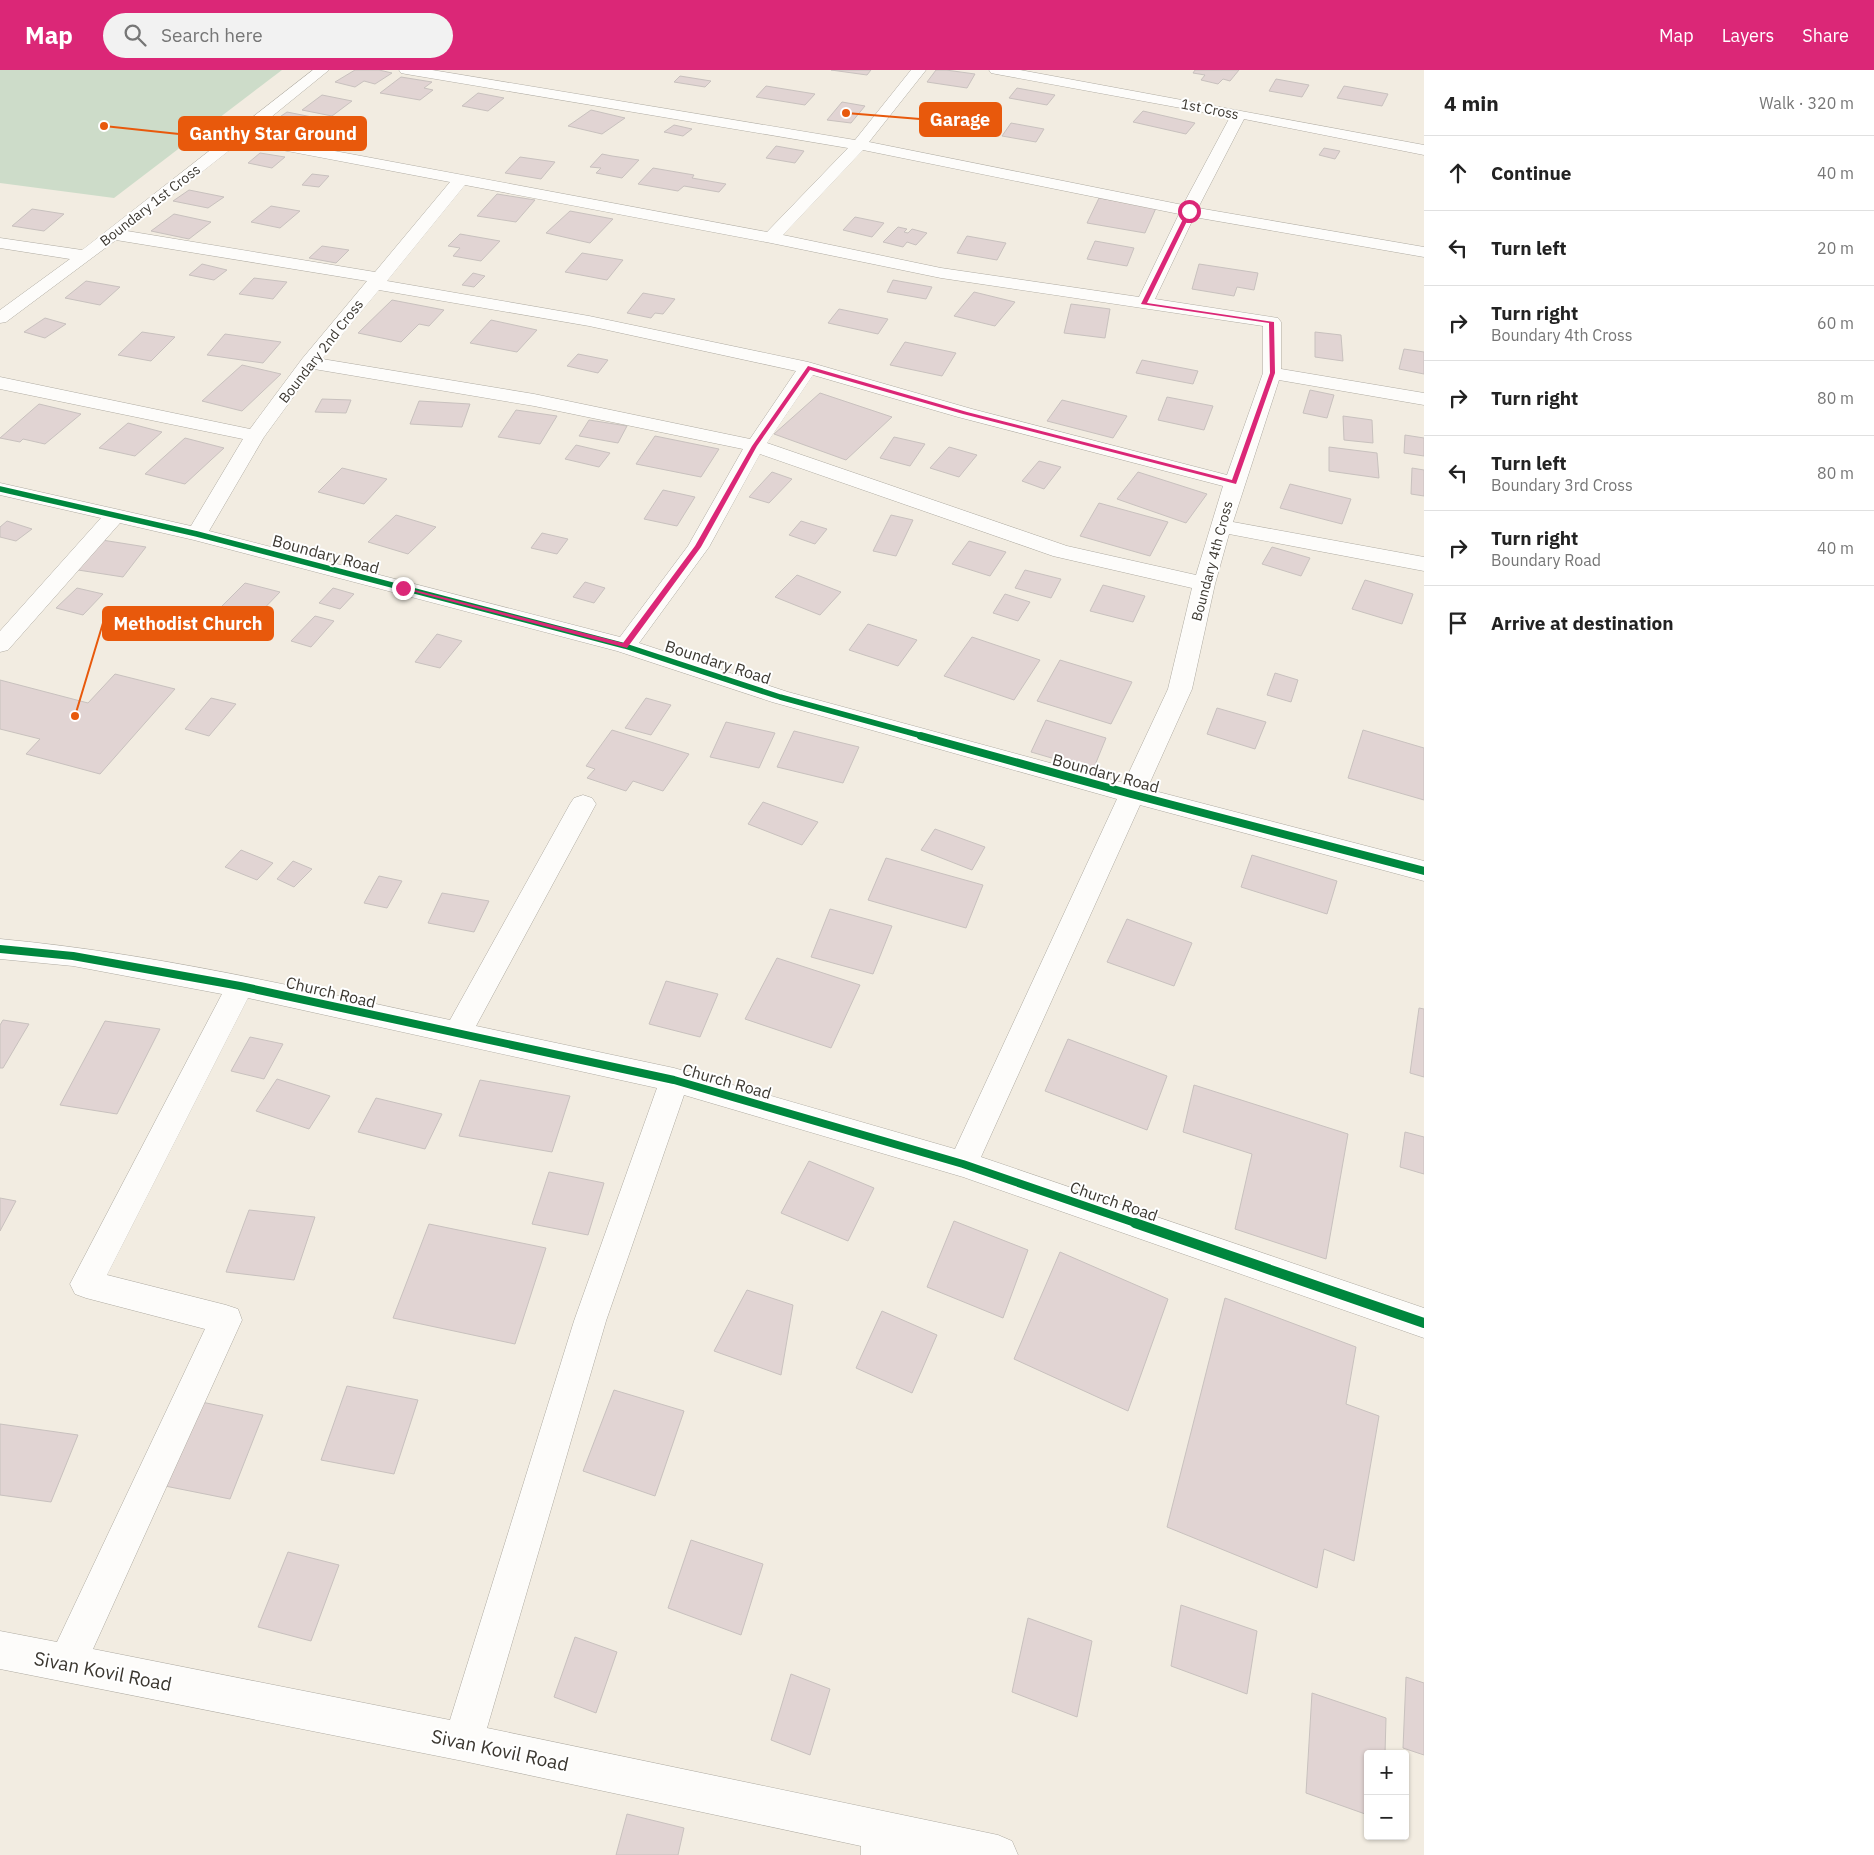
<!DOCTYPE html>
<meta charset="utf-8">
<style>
:root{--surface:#fff;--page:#f2f2f2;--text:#222;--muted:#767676;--line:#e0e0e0;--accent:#db2777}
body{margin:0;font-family:"IBM Plex Sans",sans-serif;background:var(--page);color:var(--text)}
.controls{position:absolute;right:15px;bottom:15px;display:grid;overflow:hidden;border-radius:5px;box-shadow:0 1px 4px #0004}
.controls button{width:45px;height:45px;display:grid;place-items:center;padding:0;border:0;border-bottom:1px solid var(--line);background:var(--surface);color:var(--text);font:25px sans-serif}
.stop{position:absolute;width:15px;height:15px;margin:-11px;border:4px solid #db2777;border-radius:50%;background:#fff}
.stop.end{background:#db2777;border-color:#fff;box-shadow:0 1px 5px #0008}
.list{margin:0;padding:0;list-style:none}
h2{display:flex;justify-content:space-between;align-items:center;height:65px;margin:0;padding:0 20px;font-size:21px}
h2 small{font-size:16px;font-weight:400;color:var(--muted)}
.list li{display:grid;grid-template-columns:32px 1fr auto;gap:15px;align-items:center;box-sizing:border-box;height:75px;padding:0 20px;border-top:1px solid var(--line)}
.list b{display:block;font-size:19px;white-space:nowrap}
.list p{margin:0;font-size:16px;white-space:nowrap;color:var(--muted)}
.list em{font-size:16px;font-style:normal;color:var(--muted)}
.icon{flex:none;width:28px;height:28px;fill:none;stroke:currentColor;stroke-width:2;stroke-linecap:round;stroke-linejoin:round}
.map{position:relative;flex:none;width:1424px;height:1785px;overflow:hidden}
header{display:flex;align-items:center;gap:30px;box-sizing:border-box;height:70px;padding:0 25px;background:var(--accent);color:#fff}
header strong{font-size:24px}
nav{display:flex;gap:28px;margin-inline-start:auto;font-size:18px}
.search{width:350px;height:45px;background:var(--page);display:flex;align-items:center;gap:12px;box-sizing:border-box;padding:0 18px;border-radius:28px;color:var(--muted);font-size:19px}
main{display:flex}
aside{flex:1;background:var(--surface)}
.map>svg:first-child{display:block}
</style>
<header>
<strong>Map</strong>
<div class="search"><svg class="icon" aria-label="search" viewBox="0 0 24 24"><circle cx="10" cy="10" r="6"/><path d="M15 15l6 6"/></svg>Search here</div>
<nav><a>Map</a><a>Layers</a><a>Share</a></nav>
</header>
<main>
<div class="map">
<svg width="1424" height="1785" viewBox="0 0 1424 1785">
<rect width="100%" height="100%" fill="#f2ece1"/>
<path fill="#cddcc9" d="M0 0H282L114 128 0 113Z"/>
<path fill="#e1d4d3" stroke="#c8c1be" d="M355 0H379L392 3 375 14 364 11 355 17 335 12Z
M831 0H871L867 5Z
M936 0H946L975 4 967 18 927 12Z
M1195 0H1239L1230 11 1223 9 1218 14 1201 10 1205 5 1193 3Z
M680 6 711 11 705 17 674 12Z
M401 7 432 12 424 18 433 20 420 30 380 23Z
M1276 9 1309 15 1302 27 1269 21Z
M766 16 815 24 805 35 756 27Z
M1344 16 1388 24 1382 36 1337 28Z
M1017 18 1055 25 1047 35 1009 28Z
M478 23 504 28 488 41 462 36Z
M322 25 352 31 332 46 302 40Z
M842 32 865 36 851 53 827 50Z
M591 40 625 48 602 64 568 56Z
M1143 41 1195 53 1186 64 1133 52Z
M287 42 317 48 298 61 268 55Z
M1011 53 1044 59 1036 72 1002 66Z
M674 55 692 59 683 66 664 62Z
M776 76 804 81 795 93 766 88Z
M1324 78 1340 81 1335 89 1319 85Z
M260 83 285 87 272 98 248 93Z
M602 84 612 86 639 90 622 108 596 103 601 98 590 97Z
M520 87 555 92 541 109 505 103Z
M653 98 694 105 692 108 726 114 719 122 684 116 678 121 638 114Z
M312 104 329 106 319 117 302 115Z
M189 120 224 127 208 138 173 131Z
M497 124 535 130 516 152 477 146Z
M1099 128 1156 138 1145 163 1087 153Z
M271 136 300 141 280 158 251 152Z
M32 139 64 144 44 161 12 156Z
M570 141 613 149 590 173 546 163Z
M174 144 211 152 189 169 151 161Z
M855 147 884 153 872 167 843 160Z
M898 157 907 159 904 162 908 163 912 159 927 163 916 175 907 172 903 177 883 172Z
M460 164 500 171 481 191 453 186 460 178 448 176Z
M967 166 1006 173 997 190 957 183Z
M1095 171 1134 178 1127 196 1087 189Z
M322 176 349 180 336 193 309 188Z
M582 183 623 190 607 210 565 202Z
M202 194 227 200 214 210 189 205Z
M1199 194 1258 203 1254 220 1237 217 1234 226 1192 219Z
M473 203 485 206 474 217 462 215Z
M254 208 287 212 273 229 239 224Z
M893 210 932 217 926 229 887 222Z
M86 211 120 217 100 235 65 228Z
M974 222 1015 232 995 256 954 246Z
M643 223 675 229 663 244 655 243 651 248 627 243Z
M392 230 444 240 429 256 419 254 401 272 358 263Z
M1071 234 1110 239 1105 268 1064 263Z
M839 239 888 249 878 264 828 253Z
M45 248 66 254 45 268 24 262Z
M491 250 537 260 517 282 470 273Z
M142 262 175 267 151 291 118 285Z
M1315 262 1341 265 1343 291 1315 287Z
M225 264 281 272 263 293 207 285Z
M905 272 956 283 942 306 890 295Z
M1404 279 1424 282V304L1399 299Z
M578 284 608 290 598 303 567 296Z
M1142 290 1198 301 1193 314 1136 303Z
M242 295 281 304 242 341 202 331Z
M1310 320 1334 325 1327 348 1303 343Z
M820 323 892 347 846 390 774 364Z
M1167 327 1213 336 1204 360 1158 350Z
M322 329 351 330 346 343 315 342Z
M1062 330 1127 346 1113 368 1047 351Z
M419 331 470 334 462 357 410 354Z
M39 334 81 344 45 374 23 369 20 372 0 368Z
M516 340 557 346 540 374 498 367Z
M1343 346 1372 350 1373 373 1344 370Z
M589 350 627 356 618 373 579 366Z
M128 353 162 362 135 386 99 378Z
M1405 365 1424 368V386L1404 383Z
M655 366 719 379 701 407 636 394Z
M894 367 925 374 910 396 880 388Z
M185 368 224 378 185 414 145 404Z
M576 375 610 383 599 397 565 389Z
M949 377 977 385 959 407 930 398Z
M1329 377 1377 383 1379 408 1329 401Z
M1039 391 1061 397 1044 419 1022 411Z
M342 398 387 409 364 434 318 422Z
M1412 398 1424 400V426L1411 424Z
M772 402 792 409 769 433 749 427Z
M1138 402 1207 424 1186 453 1117 429Z
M1290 414 1351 429 1342 454 1280 438Z
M663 420 695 427 677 456 644 449Z
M1099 433 1168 452 1150 486 1080 466Z
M396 445 436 457 408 484 368 472Z
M891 445 913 450 896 486 873 481Z
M7 451 32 459 16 471 0 467V457Z
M801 451 827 459 815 474 789 465Z
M542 463 568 469 557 484 531 478Z
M102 470 146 477 123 507 78 500Z
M969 471 1006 482 990 506 952 494Z
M1272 477 1310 488 1301 506 1262 494Z
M1025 500 1061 509 1051 528 1015 518Z
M797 505 841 522 820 545 775 527Z
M1365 510 1413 524 1402 554 1352 539Z
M585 512 605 518 594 533 573 527Z
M245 513 280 522 253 550 217 541Z
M1103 515 1145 526 1133 552 1090 541Z
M77 518 103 524 83 545 56 538Z
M333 518 354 524 340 539 319 533Z
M1005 524 1030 532 1018 551 993 543Z
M315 546 334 551 311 577 291 571Z
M868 554 917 570 898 596 849 580Z
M437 564 462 571 440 598 415 592Z
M972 567 1040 590 1014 630 944 606Z
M1060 590 1132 612 1111 654 1037 631Z
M1275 603 1298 610 1291 632 1267 625Z
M115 604 175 619 100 704 26 684 40 669 0 659V610L88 633Z
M211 628 236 634 209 666 185 659Z
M646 628 671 635 651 665 625 658Z
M1217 638 1266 652 1255 679 1207 664Z
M1046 650 1106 668 1093 700 1031 682Z
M726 652 775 663 759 698 710 687Z
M612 660 689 684 663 721 633 711 626 721 587 708 595 699 586 696Z
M1363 660 1424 678V730L1348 708Z
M794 661 859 677 843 713 777 697Z
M763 732 818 752 802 775 748 754Z
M935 759 985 777 972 800 921 780Z
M241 780 273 793 257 810 225 797Z
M1252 785 1337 811 1327 844 1241 817Z
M886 788 983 815 966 858 868 830Z
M293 791 312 799 294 817 277 809Z
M379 806 402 811 387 838 364 833Z
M442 823 489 831 474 862 428 853Z
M830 839 892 856 873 904 811 887Z
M1127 849 1192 873 1174 916 1107 892Z
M777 888 860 915 831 978 745 949Z
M666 911 718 924 700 967 649 954Z
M1419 938 1424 939V1007L1410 1003Z
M3 950 29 954 3 998H0V955Z
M105 951 160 959 117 1044 60 1035Z
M250 967 283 974 264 1009 231 1001Z
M1068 969 1167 1006 1147 1060 1045 1021Z
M277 1009 330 1026 309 1059 256 1041Z
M480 1010 570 1026 552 1082 459 1066Z
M1194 1015 1348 1064 1326 1189 1235 1159 1252 1084 1183 1062Z
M376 1028 442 1044 425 1079 358 1062Z
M1405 1062 1424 1067V1104L1400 1097Z
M809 1091 874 1118 848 1171 781 1143Z
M549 1102 604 1113 588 1165 532 1154Z
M0 1128 16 1131 0 1161Z
M249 1140 315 1147 294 1210 226 1202Z
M954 1151 1028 1180 1003 1248 927 1217Z
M429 1154 546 1178 515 1274 393 1248Z
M1060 1182 1168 1229 1128 1341 1014 1289Z
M747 1220 793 1235 781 1305 714 1281Z
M1225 1228 1356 1277 1346 1334 1379 1346 1354 1491 1324 1479 1317 1518 1167 1457Z
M882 1241 937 1265 912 1323 856 1298Z
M347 1316 418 1330 394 1404 321 1390Z
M614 1320 684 1341 655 1426 583 1401Z
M197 1331 263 1345 230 1429 160 1415Z
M0 1354 78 1365 51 1432 0 1425Z
M691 1470 763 1494 741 1565 668 1538Z
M288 1482 339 1495 311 1571 258 1557Z
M1181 1535 1257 1561 1247 1624 1171 1596Z
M1028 1548 1092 1571 1077 1647 1012 1622Z
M575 1567 617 1582 596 1643 554 1627Z
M791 1604 830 1619 810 1685 771 1670Z
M1406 1607 1424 1613V1685L1403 1678Z
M1312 1623 1386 1648 1385 1684H1368V1745L1306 1723Z
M627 1744 684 1758 678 1785H616Z"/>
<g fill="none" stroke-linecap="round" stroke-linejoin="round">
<defs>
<path id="minor" d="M313 0H329L249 65 767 162 848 78 406 4 401 3 399 0H432L855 70 911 0H926L869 72 1183 135 1230 47 996 4 991 3 989 0H1020L1424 75V85L1244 49 1198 138 1424 177V187L1194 147 1155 229 1278 248 1281 252V299L1424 323V335L1279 310 1233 452 1424 487V501L1229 464 1215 514 1192 619 1147 719 1424 791V811L1140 735 981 1087 1424 1238V1268L963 1107 684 1025 606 1251 487 1658 998 1765 1012 1771 1018 1785H861V1776L463 1691 0 1599V1561L57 1572 205 1259 86 1228 75 1224 70 1214 222 924 73 896 0 889V869C152 883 301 918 450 950L570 734 574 728 583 725 592 728 596 734 476 956 674 998 955 1079 1117 729 772 632 617 581 194 470 120 453 8 580 0 582V561L101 448 0 425V413L191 456 243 369 0 319V307L250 359 302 289 367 211 116 170 6 252 0 253V240L70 189 0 178V168L82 180ZM240 72 450 112 375 202 127 161ZM863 80 1179 144 1139 227 941 198 783 165ZM465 115 771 173 941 208 1263 256V303L1227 405 972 339 808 292 589 246 387 211ZM379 220 589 256 796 301 750 369 534 324 322 289ZM314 299 534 336 743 379 688 476 620 567 209 461 264 367ZM813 305 958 347 1223 416 1196 505 1067 476 767 373ZM760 384 1053 486 1192 518 1168 619 1124 713 788 622 639 573 709 477ZM248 928 657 1018 574 1251 450 1650 93 1579 242 1250 238 1239 226 1235 107 1205Z"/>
</defs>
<use href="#minor" stroke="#afaba2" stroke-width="1"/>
<use href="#minor" fill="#fdfcfa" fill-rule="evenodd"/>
<defs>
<path id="cycleway-far2" d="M0 419 197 464 625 576 780 627 926 667"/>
<path id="cycleway-far1" d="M921 666 1131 724 1424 801
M0 879 73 886 240 916 674 1010 963 1094 1138 1154"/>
<path id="cycleway" d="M1135 1153 1424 1253"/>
</defs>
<use href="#cycleway-far2" stroke="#fff" stroke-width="8"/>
<use href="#cycleway-far1" stroke="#fff" stroke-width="11"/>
<use href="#cycleway" stroke="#fff" stroke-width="13"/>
<use href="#cycleway-far2" stroke="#00873e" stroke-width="5.5"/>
<use href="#cycleway-far1" stroke="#00873e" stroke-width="8"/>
<use href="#cycleway" stroke="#00873e" stroke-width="10"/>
</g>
<path fill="#db2777" d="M1189 140 1192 141 1147 233 1274 252 1275 303 1236 414 963 344 810 300 757 376 701 477 627 578 400 518 403 517 623 573 695 476 752 376 808 296 967 342 1232 410 1270 303 1269 253 1141 234 1187 141Z"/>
<g text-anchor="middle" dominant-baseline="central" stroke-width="4" stroke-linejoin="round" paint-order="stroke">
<g font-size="14" fill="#3b3730" stroke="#fff">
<text transform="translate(1210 39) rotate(11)">1st Cross</text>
<text transform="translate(150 135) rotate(-38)">Boundary 1st Cross</text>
<text transform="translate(321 281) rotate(-52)">Boundary 2nd Cross</text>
<text transform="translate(1212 491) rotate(-75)">Boundary 4th Cross</text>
</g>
<g font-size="16" fill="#3b3730" stroke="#fff">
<text transform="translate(326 484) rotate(15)">Boundary Road</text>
<text transform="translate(718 592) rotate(18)">Boundary Road</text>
<text transform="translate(1106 703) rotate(15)">Boundary Road</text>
<text transform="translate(331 922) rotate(13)">Church Road</text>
<text transform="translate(727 1011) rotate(16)">Church Road</text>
<text transform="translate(1114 1131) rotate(19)">Church Road</text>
</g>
<g font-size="19" fill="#3b3730" stroke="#fff">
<text transform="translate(103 1601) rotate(11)">Sivan Kovil Road</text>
<text transform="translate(500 1680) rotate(12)">Sivan Kovil Road</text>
</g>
</g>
<path fill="none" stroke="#e8590c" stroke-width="2" d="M846 43L920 49M104 56L179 64M75 646L103 553"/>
<g fill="#e8590c" stroke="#fff" stroke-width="2">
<circle cx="846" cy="43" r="5"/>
<circle cx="104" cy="56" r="5"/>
<circle cx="75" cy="646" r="5"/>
</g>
<g fill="#e8590c" stroke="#e8590c" stroke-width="2">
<rect x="920" y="33" width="81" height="33" rx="5"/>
<rect x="179" y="47" width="187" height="33" rx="5"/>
<rect x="103" y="537" width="170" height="33" rx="5"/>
</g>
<g font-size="18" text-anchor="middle" font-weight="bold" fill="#fff">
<text x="960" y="56">Garage</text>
<text x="273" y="70">Ganthy Star Ground</text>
<text x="188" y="560">Methodist Church</text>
</g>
</svg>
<div class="controls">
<button>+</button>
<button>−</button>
</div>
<div class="stop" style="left:1189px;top:141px"></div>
<div class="stop end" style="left:403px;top:518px"></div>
</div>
<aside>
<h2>4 min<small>Walk · 320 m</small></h2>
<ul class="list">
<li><svg class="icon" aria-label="ahead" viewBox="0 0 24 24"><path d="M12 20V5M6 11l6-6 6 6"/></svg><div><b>Continue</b></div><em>40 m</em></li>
<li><svg class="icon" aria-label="left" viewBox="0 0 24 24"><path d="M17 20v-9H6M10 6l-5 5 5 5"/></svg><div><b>Turn left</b></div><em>20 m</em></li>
<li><svg class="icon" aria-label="right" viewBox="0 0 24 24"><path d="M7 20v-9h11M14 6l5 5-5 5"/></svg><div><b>Turn right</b><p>Boundary 4th Cross</p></div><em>60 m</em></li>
<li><svg class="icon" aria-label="right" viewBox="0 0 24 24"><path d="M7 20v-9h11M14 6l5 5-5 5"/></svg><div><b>Turn right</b></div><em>80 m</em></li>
<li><svg class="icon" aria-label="left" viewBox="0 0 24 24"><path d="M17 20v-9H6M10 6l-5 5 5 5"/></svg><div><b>Turn left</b><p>Boundary 3rd Cross</p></div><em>80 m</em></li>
<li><svg class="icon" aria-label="right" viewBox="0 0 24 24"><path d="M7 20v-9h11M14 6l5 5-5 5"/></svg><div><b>Turn right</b><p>Boundary Road</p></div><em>40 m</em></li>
<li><svg class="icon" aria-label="arrive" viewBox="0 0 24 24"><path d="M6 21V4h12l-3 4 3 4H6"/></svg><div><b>Arrive at destination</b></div></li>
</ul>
</aside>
</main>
